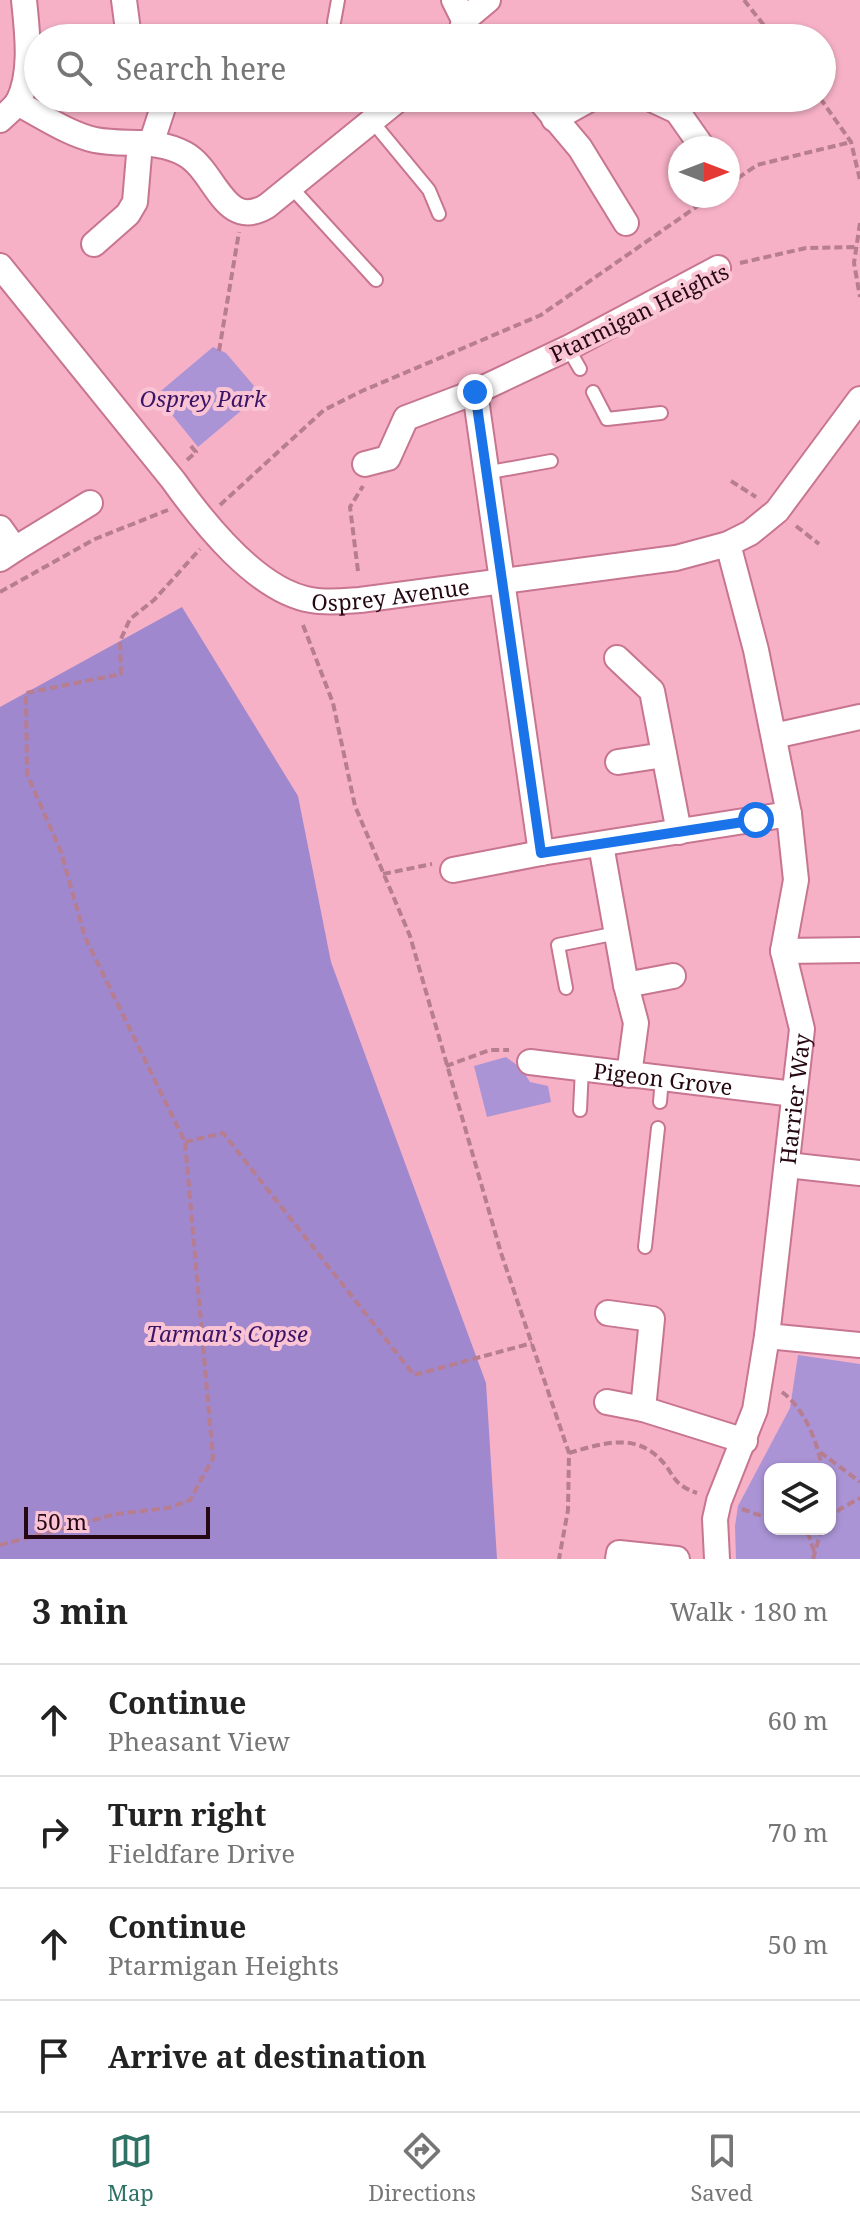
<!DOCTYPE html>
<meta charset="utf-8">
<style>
:root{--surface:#fff;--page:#f6f6f6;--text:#222;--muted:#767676;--line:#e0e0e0;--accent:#2d7265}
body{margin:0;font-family:"Noto Serif",serif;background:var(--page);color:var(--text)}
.controls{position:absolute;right:24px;bottom:24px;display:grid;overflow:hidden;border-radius:16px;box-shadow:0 2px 6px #0004}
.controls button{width:72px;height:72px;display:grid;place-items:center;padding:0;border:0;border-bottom:2px solid var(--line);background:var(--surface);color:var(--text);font:40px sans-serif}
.compass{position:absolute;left:668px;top:136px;width:72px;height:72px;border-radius:50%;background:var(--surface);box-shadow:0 2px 6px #0004;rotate:90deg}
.scale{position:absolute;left:24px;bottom:20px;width:186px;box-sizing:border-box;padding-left:8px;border:4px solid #260814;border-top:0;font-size:22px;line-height:28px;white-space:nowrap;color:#260814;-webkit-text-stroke:6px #fac4d4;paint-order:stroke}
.stop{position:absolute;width:24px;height:24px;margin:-18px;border:6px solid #1a73e8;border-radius:50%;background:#fff}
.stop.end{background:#1a73e8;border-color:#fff;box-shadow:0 2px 8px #0008}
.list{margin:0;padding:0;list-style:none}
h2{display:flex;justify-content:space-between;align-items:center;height:104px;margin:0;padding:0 32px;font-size:34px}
h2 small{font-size:26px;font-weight:400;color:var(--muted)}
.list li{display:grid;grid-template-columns:52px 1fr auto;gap:24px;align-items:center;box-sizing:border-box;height:112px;padding:0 32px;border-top:2px solid var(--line)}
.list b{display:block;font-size:30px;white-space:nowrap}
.list p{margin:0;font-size:26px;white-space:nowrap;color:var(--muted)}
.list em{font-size:26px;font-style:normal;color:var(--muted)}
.icon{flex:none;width:44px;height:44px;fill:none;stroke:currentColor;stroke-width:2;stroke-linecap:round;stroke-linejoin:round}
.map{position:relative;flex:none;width:860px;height:1559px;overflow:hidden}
.search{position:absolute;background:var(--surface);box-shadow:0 2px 6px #0004;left:24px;right:24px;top:24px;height:88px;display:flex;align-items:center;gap:20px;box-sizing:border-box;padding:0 28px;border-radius:44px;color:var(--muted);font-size:30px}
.sheet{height:552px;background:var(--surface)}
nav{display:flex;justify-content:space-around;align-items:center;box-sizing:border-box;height:112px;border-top:2px solid var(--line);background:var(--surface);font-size:22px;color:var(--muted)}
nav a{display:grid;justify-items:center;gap:4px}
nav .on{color:var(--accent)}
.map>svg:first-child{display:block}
</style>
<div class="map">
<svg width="860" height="1559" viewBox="0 0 860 1559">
<rect width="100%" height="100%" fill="#f7b1c7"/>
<path fill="#aa94d5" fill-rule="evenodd" d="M213 347 226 353 261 394 198 447 156 395Z
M506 1057 521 1068 530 1082 548 1086 551 1102 487 1117 474 1066Z
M798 1355 860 1364V1559H736L735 1526 738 1506 790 1408ZM830 1469V1529H770V1469Z"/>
<path fill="#9f88cd" d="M182 607 298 796 331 962 486 1383 497 1559H0V707Z"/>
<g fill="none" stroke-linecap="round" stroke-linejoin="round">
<defs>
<path id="service" d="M334 22 338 0
M372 121 429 190 439 214
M291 187 376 280
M568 348 580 369
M593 392 607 419 661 413
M485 473 551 461
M566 988 558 945 617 933
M660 1102 662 1078
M580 1110 582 1068
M645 1247 658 1128"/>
<g id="minor">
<path d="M124 0 129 38"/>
<path d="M454 0 464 20 460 38"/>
<path d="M464 20 488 0"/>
<path d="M538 98 580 148 626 223"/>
<path d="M649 98 677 111 703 148"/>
<path d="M17 103C41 115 68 134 95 140 125 146 157 138 185 154 216 171 224 232 267 206L400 98"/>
<path d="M554 119 592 98"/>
<path d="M0 120C5 115 14 108 18 102 33 72 27 31 24 0"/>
<path d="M151 144 166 98"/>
<path d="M94 244 128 214 135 202 140 143"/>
<path id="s1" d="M0 266 173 480C203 522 257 591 311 600 327 603 344 601 360 600L676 558 728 544 750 533 777 511 860 399"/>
<path d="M475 392 541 853"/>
<path d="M365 464 388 458 406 418 475 392 568 348 718 268"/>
<path d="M0 528 15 549 0 559"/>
<path d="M15 549 90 503"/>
<path d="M617 658 652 691 679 832"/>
<path d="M774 736 860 717"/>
<path d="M618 762 664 755"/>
<path d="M601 845 626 985 636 1023 629 1075"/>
<path d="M453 870 541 853 789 814"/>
<path d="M783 951 860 950"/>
<path d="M626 985 673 976"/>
<path id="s2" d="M530 1062 794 1094"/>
<path d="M787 1165 860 1173"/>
<path d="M608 1313 652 1319 643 1409"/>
<path d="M767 1336 860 1345"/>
<path d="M607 1402 643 1409 745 1441"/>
<path d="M618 1559 619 1553 677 1559"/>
<path id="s3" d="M717 1559 715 1519 719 1501 755 1410 767 1336 802 1029 783 951 796 880 789 814 756 650 728 544"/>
</g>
</defs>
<use href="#service" stroke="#c77590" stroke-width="16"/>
<use href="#minor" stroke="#c77590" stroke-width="28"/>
<path stroke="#b77d90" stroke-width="4" stroke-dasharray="8 4" stroke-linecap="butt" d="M744 0 774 38
M820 98 851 142 860 180
M728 185 757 165 851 142
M860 223 854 263 860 297
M740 263 806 248 857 247
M219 351 239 232
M187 460 196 452 190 445
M731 481 756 497
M220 505 324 410 362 391 541 315 712 196
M796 526 819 544
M358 571 350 507 363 486
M0 592 95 539 168 510
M303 625 333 703 355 806 410 936 501 1253 569 1453 568 1510 559 1559
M383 874 432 864
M446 1066 490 1050H509
M185 1142 223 1133 414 1375 532 1343
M782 1392C804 1408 818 1442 822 1469
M820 1452 860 1482
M569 1453C600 1444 634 1432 660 1459 675 1474 671 1484 697 1493
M742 1509 770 1519
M830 1521 840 1509 860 1498
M797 1529 808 1533
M0 1545 116 1514 168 1508 190 1500 213 1458 185 1142 85 937 61 852 27 774 26 693 121 674 120 641 130 619 154 600 200 549
M814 1551 808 1533 823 1529
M813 1559 821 1531"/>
<use href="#service" stroke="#fff" stroke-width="12"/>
<use href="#minor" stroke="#fff" stroke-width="24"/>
</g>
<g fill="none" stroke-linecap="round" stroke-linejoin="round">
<path stroke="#1a73e8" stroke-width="10" d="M475 392 541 853 756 820"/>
</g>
<g text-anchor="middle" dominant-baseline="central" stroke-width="8" stroke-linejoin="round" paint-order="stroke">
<g font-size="22" fill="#260814" stroke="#fac4d4">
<text transform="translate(639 312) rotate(-26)">Ptarmigan Heights</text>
<text stroke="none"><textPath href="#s1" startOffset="542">Osprey Avenue</textPath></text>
<text stroke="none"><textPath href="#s2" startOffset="134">Pigeon Grove</textPath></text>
<text stroke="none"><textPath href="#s3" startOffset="470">Harrier Way</textPath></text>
</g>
<g font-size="22" font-style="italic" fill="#3a1466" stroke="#fac4d4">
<text x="203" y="398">Osprey Park</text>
<text x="227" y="1333">Tarman's Copse</text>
</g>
</g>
</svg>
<div class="controls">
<button><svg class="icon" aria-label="layers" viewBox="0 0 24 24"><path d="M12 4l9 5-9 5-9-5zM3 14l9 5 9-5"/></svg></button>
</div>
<svg class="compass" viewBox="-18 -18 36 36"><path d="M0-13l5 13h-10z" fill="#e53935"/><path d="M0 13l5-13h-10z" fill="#767676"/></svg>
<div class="scale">50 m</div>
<div class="stop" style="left:756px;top:820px"></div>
<div class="stop end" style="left:475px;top:392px"></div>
<div class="search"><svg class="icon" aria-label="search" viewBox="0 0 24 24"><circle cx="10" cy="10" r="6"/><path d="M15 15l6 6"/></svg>Search here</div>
</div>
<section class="sheet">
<h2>3 min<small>Walk · 180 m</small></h2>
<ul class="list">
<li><svg class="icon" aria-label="ahead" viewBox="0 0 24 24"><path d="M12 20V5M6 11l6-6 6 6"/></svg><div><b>Continue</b><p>Pheasant View</p></div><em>60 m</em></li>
<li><svg class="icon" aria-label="right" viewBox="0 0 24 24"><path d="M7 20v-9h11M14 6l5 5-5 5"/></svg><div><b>Turn right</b><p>Fieldfare Drive</p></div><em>70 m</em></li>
<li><svg class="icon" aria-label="ahead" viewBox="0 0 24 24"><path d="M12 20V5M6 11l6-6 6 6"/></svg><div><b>Continue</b><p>Ptarmigan Heights</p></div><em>50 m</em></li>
<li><svg class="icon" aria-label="arrive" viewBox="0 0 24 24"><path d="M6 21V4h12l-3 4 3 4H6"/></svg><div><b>Arrive at destination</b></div></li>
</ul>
</section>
<nav>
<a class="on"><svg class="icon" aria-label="map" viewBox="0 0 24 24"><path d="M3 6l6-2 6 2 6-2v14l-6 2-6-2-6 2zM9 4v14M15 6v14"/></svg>Map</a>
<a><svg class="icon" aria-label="directions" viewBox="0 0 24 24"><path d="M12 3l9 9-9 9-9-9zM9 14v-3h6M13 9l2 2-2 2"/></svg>Directions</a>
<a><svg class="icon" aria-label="saved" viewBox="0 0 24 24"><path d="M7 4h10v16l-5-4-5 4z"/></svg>Saved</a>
</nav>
